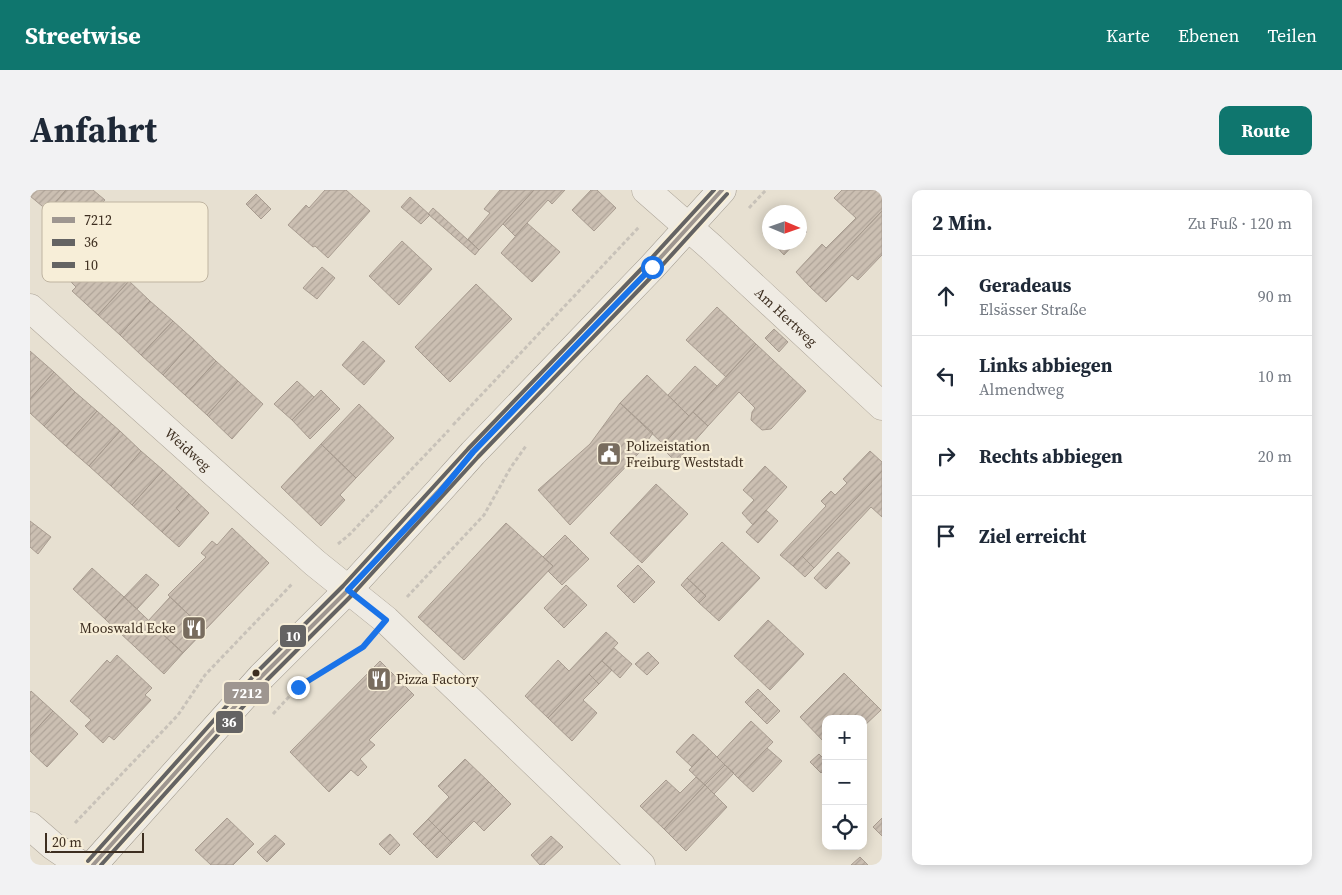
<!DOCTYPE html>
<html lang="de">
<meta charset="utf-8">
<style>
:root{--surface:#fff;--page:#f2f2f3;--text:#1f2937;--muted:#747a83;--line:#e0e1e3;--accent:#0f766e}
body{margin:0;font-family:"Source Serif 4",serif;background:var(--page);color:var(--text)}
.controls{position:absolute;right:15px;bottom:15px;display:grid;overflow:hidden;border-radius:10px;box-shadow:0 2px 12px #0003}
.controls button{width:45px;height:45px;display:grid;place-items:center;padding:0;border:0;border-bottom:1px solid var(--line);background:var(--surface);color:var(--text);font:25px sans-serif}
.compass{position:absolute;left:732px;top:15px;width:45px;height:45px;border-radius:50%;background:var(--surface);box-shadow:0 2px 12px #0003;rotate:92deg}
.scale{position:absolute;left:15px;bottom:12px;width:99px;box-sizing:border-box;padding-left:5px;border:2px solid #3d2e20;border-top:0;font-size:14px;line-height:18px;white-space:nowrap;color:#3d2e20;-webkit-text-stroke:4px #f7eed8;paint-order:stroke}
.stop{position:absolute;width:15px;height:15px;margin:-11px;border:4px solid #1a73e8;border-radius:50%;background:#fff}
.stop.end{background:#1a73e8;border-color:#fff;box-shadow:0 1px 5px #0008}
.list{margin:0;padding:0;list-style:none}
h2{display:flex;justify-content:space-between;align-items:center;height:65px;margin:0;padding:0 20px;font-size:21px}
h2 small{font-size:16px;font-weight:400;color:var(--muted)}
.list li{display:grid;grid-template-columns:32px 1fr auto;gap:15px;align-items:center;box-sizing:border-box;height:80px;padding:0 20px;border-top:1px solid var(--line)}
.list b{display:block;font-size:19px;white-space:nowrap}
.list p{margin:0;font-size:16px;white-space:nowrap;color:var(--muted)}
.list em{font-size:16px;font-style:normal;color:var(--muted)}
.icon{flex:none;width:28px;height:28px;fill:none;stroke:currentColor;stroke-width:2;stroke-linecap:round;stroke-linejoin:round}
.map{position:relative;flex:none;width:852px;height:675px;overflow:hidden;border-radius:10px}
header{display:flex;align-items:center;gap:30px;box-sizing:border-box;height:70px;padding:0 25px;background:var(--accent);color:#fff}
header strong{font-size:24px}
nav{display:flex;gap:28px;margin-inline-start:auto;font-size:18px}
.intro{display:flex;align-items:center;justify-content:space-between;box-sizing:border-box;height:120px;padding:0 30px}
h1{margin:0;font-size:35px}
.button{padding:12px 22px;border-radius:10px;background:var(--accent);color:#fff;font-size:18px;font-weight:700}
main{display:flex;gap:30px;padding:0 30px}
aside{flex:1;background:var(--surface);border-radius:10px;box-shadow:0 2px 12px #0003}
.map>svg:first-child{display:block}
</style>
<header>
<strong>Streetwise</strong>
<nav><a>Karte</a><a>Ebenen</a><a>Teilen</a></nav>
</header>
<div class="intro"><h1>Anfahrt</h1><a class="button">Route</a></div>
<main>
<div class="map">
<svg width="852" height="675" viewBox="0 0 852 675">
<defs>
<pattern id="building-hatch" width="6" height="6" patternUnits="userSpaceOnUse" patternTransform="scale(1.25)"><rect width="6" height="6" fill="#cbbfb2"/><path d="M-1 1l2-2M0 6l6-6M5 7l2-2" fill="none" stroke="#afa499"/></pattern>
</defs>
<rect width="100%" height="100%" fill="#e7e0d1"/>
<path fill="url(#building-hatch)" stroke="#a89c90" d="M0 0H36L18 21 0 6Z
M36 0H63L75 10 44 44 18 21Z
M295 0H316L340 21 298 68 285 56 283 57 258 35 276 15 279 18Z
M470 0H504L449 60 438 49 460 23 454 19Z
M504 0H535L522 14 518 10 485 46 473 34Z
M561 0H567L586 18 564 41 542 20Z
M812 0H852V21L780 97 766 82 792 54 796 58 826 28 804 8Z
M226 4 241 19 231 29 216 14Z
M380 7 400 25 391 34 371 17Z
M403 18 449 60 445 65 398 24Z
M852 21V65L828 90 822 85 796 112 780 97Z
M497 33 530 62 502 92 471 63Z
M769 34 777 42 769 49Z
M739 36V50L733 43Z
M372 51 402 79 369 115 339 86Z
M742 52H766L754 65Z
M59 67 67 74 74 67 99 91 68 125 42 101 46 97 38 89Z
M292 77 305 88 287 109 273 98Z
M99 91 120 111 90 145 68 125Z
M446 94 482 129 420 192 385 157Z
M120 111 143 131 111 165 90 145Z
M687 117 726 154 696 187 656 150Z
M143 131 164 150 133 185 111 165Z
M744 139 758 152 749 162 735 148Z
M164 150 186 171 155 205 133 185Z
M333 151 355 171 334 195 312 175Z
M726 154 776 201 741 239 732 240 721 230 722 222 725 218 709 202 678 236 663 222Z
M0 161 24 182 0 209Z
M186 171 208 191 177 225 155 205Z
M665 176 687 196 659 226 638 205Z
M24 182 45 202 14 236 0 223V209Z
M617 185 659 226 633 254 590 213Z
M208 191 233 214 202 249 177 225Z
M267 191 284 207 262 230 244 214Z
M291 200 310 219 280 249 262 230Z
M45 202 67 221 36 256 14 236Z
M590 213 623 243 608 264 540 335 508 300 560 254Z
M329 214 364 248 326 288 291 254Z
M67 221 90 241 59 276 36 256Z
M663 222 678 236 646 272 631 257Z
M90 241 111 261 81 296 59 276Z
M291 254 326 288 310 305 315 310 291 336 251 297Z
M111 261 133 280 102 315 81 296Z
M840 261 852 272V281L763 376 750 365 796 316 791 311 801 301 805 305 817 293 813 289Z
M735 276 757 297 723 335 712 323 724 310 713 300Z
M133 280 159 304 146 318 150 322 132 342 102 315Z
M852 281V327L841 317 784 378 772 366Z
M626 294 658 324 612 373 580 343Z
M159 304 179 323 149 357 132 342 150 322 146 318Z
M736 320 748 331 728 353 716 342Z
M0 331 21 347 8 364 0 357Z
M476 333 523 376 434 470 388 427Z
M202 338 239 373 175 440 138 405 176 367 171 363 182 351 187 355Z
M535 345 559 369 532 395 518 381 523 376 513 367Z
M692 352 730 388 689 431 669 413 676 406 657 388Z
M808 362 820 373 796 399 784 388Z
M772 366 784 378 775 387 763 376Z
M608 375 625 392 604 413 587 396Z
M62 378 94 407 75 429 43 399Z
M116 384 129 395 107 419 94 407Z
M657 388 676 406 669 413 651 395Z
M536 395 557 415 534 438 514 418Z
M94 407 153 463 134 484 75 429Z
M140 407 175 440 153 463 118 431Z
M738 430 774 464 740 500 704 466Z
M576 442 588 453 518 528 495 506 528 470 539 481Z
M584 458 602 474 590 488 572 471Z
M618 462 629 473 617 485 605 474Z
M87 465 122 498 115 505 121 510 84 550 79 546 73 553 55 536 61 530 40 511 77 470 80 473Z
M350 471 384 505 339 550 345 555 330 569 337 577 328 586 321 580 299 602 260 562Z
M572 471 582 480 569 494 559 484Z
M814 483 851 520 833 537V529H796V554L770 527Z
M559 484 569 494 553 510 567 523 542 551 518 528Z
M728 499 750 521 737 534 715 512Z
M1 501 23 521 0 546V503Z
M23 521 48 544 17 577 0 561V546Z
M721 531 743 552 708 588 687 567Z
M663 544 679 559 662 577 646 562Z
M737 558 752 571 723 602 708 588Z
M679 559 695 575 675 595 659 580Z
M789 564 796 571V578L791 583 780 572Z
M435 569 459 592 410 641 398 629 419 607 408 596Z
M695 575 704 583 684 604 675 595Z
M666 587 675 595 634 639 610 616 636 590 650 603Z
M459 592 481 614 454 641 444 631 422 653 410 641Z
M675 595 697 617 656 661 634 639Z
M197 628 224 654 203 675H181L165 660Z
M852 628V646L843 637Z
M398 629 410 641 395 656 383 644Z
M410 641 422 653 407 668 395 656Z
M360 644 370 655 360 665 349 654Z
M245 645 255 654 237 672 227 662Z
M521 646 533 657 514 675H510L501 665Z
M830 667 838 675H821Z"/>
<g fill="none" stroke-linecap="round" stroke-linejoin="round">
<defs>
<g id="street">
<path id="s1" d="M616 0 682 58 852 216"/>
<path id="s2" d="M0 118 285 373 356 430 611 675"/>
<path d="M0 636 23 656 51 675"/>
</g>
<path id="secondary" d="M63 675 232 486 318 400 409 301 443 263 622 77 692 0"/>
</defs>
<use href="#street" stroke="#ada599" stroke-width="29"/>
<use href="#secondary" stroke="#9c958a" stroke-width="29"/>
<path stroke="#c8c2b9" stroke-width="3" stroke-dasharray="4 2.5" stroke-linecap="butt" d="M719 18 736 0
M423 235 610 36
M308 354 320 344 419 240
M377 407 454 325 481 277 496 256
M243 524 268 497 333 457 336 453
M45 633 148 525 175 485 262 394"/>
<use href="#street" stroke="#efebe3" stroke-width="28"/>
<use href="#secondary" stroke="#efebe3" stroke-width="28"/>
<defs>
<path id="bus-1" d="M63 675 232 486 318 400 443 263 622 77 692 0"/>
<path id="bus-2" d="M71 675 237 490 323 404 448 267 627 81 697 4"/>
<path id="bus-3" d="M58 671 227 482 313 396 438 259 617 73 684 0"/>
</defs>
<use href="#bus-1" stroke="#f7eed8" stroke-width="8"/>
<use href="#bus-2" stroke="#f7eed8" stroke-width="8"/>
<use href="#bus-3" stroke="#f7eed8" stroke-width="8"/>
<use href="#bus-1" stroke="#9e9690" stroke-width="4"/>
<use href="#bus-2" stroke="#646363" stroke-width="4"/>
<use href="#bus-3" stroke="#646363" stroke-width="4"/>
</g>
<g fill="none" stroke-linecap="round" stroke-linejoin="round">
<path stroke="#1a73e8" stroke-width="6" d="M268 497 333 457 356 430 318 400 410 302 443 262 622 77"/>
</g>
<defs>
<symbol id="civic-square" viewBox="-11 -11 22 22"><rect x="-9" y="-9" width="18" height="18" rx="4" fill="#786c5e" stroke="#f7eed8"/><path d="M-.6-6.5H3V-4.5H.6V-3L4-1V1h2V6H-6V1h2V-1L-.6-3ZM-1.2 2.5V6h2.4V2.5Z" fill="#fff"/></symbol>
<symbol id="restaurant-square" viewBox="-11 -11 22 22"><rect x="-9" y="-9" width="18" height="18" rx="4" fill="#786c5e" stroke="#f7eed8"/><path d="M-5-6h1v4h1v-4h1v4h1v-4h1v5L-1.5 .5V6h-2V.5L-5-1ZM5-6V6H3V1.5H1.5Q1.5-4 5-6Z" fill="#fff"/></symbol>
</defs>
<g fill-rule="evenodd">
<use href="#civic-square" x="565" y="250" width="28" height="28"/>
<use href="#restaurant-square" x="150" y="424" width="28" height="28"/>
<use href="#restaurant-square" x="335" y="475" width="28" height="28"/>
</g>
<circle fill="#3d2e20" stroke="#f7eed8" stroke-width="2" cx="226" cy="483" r="4.5"/>
<g text-anchor="middle" dominant-baseline="central" stroke-width="4.5" stroke-linejoin="round" paint-order="stroke">
<g font-size="14" fill="#3d2e20" stroke="#f7eed8">
<text stroke="none"><textPath href="#s1" startOffset="189">Am Hertweg</textPath></text>
<text stroke="none"><textPath href="#s2" startOffset="212">Weidweg</textPath></text>
</g>
<g font-size="14" fill="#3d2e20" stroke="#f7eed8" text-anchor="start">
<text x="596" y="256">Polizeistation<tspan x="596" dy="16">Freiburg Weststadt</tspan></text>
<text x="146" y="438" text-anchor="end">Mooswald Ecke</text>
<text x="366" y="489">Pizza Factory</text>
</g>
</g>
<rect x="12" y="12" width="166" height="80" rx="8" fill="#f7eed8" stroke="#bfb4a1" stroke-width="1"/>
<rect x="22" y="27" width="23" height="6" fill="#9e9690"/>
<rect x="22" y="49" width="23" height="7" fill="#646363"/>
<rect x="22" y="72" width="23" height="6" fill="#646363"/>
<g font-size="14" fill="#3d2e20">
<text x="54" y="35">7212</text>
<text x="54" y="57">36</text>
<text x="54" y="80">10</text>
</g>
<g stroke="#f7eed8" stroke-width="2">
<rect x="249" y="434" width="28" height="24" rx="5" fill="#646363"/>
<rect x="193" y="491" width="47" height="24" rx="5" fill="#9e9690"/>
<rect x="185" y="520" width="29" height="24" rx="5" fill="#646363"/>
</g>
<g font-size="14" text-anchor="middle" font-weight="bold" fill="#fff">
<text x="263" y="451">10</text>
<text x="217" y="508">7212</text>
<text x="199" y="537">36</text>
</g>
</svg>
<div class="controls">
<button>+</button>
<button>−</button>
<button><svg class="icon" aria-label="locate" viewBox="0 0 24 24"><circle cx="12" cy="12" r="6"/><path d="M12 2v4M12 18v4M2 12h4M18 12h4"/></svg></button>
</div>
<svg class="compass" viewBox="-18 -18 36 36"><path d="M0-13l5 13h-10z" fill="#e53935"/><path d="M0 13l5-13h-10z" fill="#747a83"/></svg>
<div class="scale">20 m</div>
<div class="stop" style="left:622px;top:77px"></div>
<div class="stop end" style="left:268px;top:497px"></div>
</div>
<aside>
<h2>2 Min.<small>Zu Fuß · 120 m</small></h2>
<ul class="list">
<li><svg class="icon" aria-label="ahead" viewBox="0 0 24 24"><path d="M12 20V5M6 11l6-6 6 6"/></svg><div><b>Geradeaus</b><p>Elsässer Straße</p></div><em>90 m</em></li>
<li><svg class="icon" aria-label="left" viewBox="0 0 24 24"><path d="M17 20v-9H6M10 6l-5 5 5 5"/></svg><div><b>Links abbiegen</b><p>Almendweg</p></div><em>10 m</em></li>
<li><svg class="icon" aria-label="right" viewBox="0 0 24 24"><path d="M7 20v-9h11M14 6l5 5-5 5"/></svg><div><b>Rechts abbiegen</b></div><em>20 m</em></li>
<li><svg class="icon" aria-label="arrive" viewBox="0 0 24 24"><path d="M6 21V4h12l-3 4 3 4H6"/></svg><div><b>Ziel erreicht</b></div></li>
</ul>
</aside>
</main>
